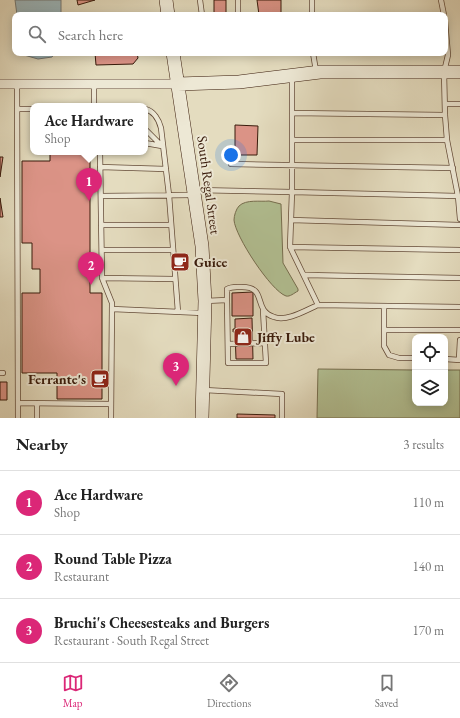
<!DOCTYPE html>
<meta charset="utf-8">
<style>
:root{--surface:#fff;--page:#f6f6f6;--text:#222;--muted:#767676;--line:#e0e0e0;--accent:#db2777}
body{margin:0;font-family:"EB Garamond",serif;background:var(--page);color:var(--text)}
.controls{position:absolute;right:12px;bottom:12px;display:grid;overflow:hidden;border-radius:8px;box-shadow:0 2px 10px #0003}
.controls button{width:36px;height:36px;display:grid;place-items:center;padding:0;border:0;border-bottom:1px solid var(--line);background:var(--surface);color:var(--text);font:20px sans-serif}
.you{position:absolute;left:231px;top:155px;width:14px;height:14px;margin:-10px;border:3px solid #fff;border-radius:50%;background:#1a73e8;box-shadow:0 0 0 6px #1a73e833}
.badge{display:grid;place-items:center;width:26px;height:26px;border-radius:50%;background:var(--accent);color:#fff;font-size:13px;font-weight:700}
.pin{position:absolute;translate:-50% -33px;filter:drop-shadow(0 1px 2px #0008)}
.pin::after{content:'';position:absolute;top:21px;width:14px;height:12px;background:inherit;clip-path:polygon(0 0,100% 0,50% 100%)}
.popup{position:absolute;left:30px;top:103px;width:118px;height:52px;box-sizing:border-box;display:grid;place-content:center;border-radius:8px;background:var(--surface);filter:drop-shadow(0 1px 3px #0005);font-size:13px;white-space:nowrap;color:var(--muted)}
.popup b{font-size:15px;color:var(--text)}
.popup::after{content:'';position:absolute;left:50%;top:100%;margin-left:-8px;border:8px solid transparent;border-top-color:var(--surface)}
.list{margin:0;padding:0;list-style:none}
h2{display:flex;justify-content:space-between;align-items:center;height:52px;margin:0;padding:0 16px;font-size:17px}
h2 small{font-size:13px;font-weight:400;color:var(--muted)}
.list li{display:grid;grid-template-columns:26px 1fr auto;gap:12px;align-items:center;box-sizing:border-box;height:64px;padding:0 16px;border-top:1px solid var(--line)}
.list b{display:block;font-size:15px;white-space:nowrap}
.list p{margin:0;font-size:13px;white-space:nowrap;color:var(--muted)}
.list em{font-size:13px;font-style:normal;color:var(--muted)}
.icon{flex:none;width:22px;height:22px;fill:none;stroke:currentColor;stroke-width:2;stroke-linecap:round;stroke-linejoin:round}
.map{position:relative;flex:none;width:460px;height:418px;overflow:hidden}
.search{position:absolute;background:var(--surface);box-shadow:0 2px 10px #0003;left:12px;right:12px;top:12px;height:44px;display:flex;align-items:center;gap:10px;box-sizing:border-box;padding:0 14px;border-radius:8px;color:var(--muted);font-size:15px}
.sheet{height:244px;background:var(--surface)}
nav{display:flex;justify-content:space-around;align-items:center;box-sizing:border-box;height:56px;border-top:1px solid var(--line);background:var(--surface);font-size:11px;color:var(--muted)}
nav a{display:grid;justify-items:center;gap:2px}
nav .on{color:var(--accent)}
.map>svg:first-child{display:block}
</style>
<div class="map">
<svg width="460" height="418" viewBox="0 0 460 418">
<rect width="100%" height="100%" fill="#e4dcbf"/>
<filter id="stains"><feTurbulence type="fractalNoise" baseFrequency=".005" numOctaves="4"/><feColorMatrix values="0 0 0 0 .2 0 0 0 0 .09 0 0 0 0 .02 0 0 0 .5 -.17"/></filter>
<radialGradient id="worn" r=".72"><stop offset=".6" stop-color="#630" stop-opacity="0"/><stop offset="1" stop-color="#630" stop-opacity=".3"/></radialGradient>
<path fill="#b2c093" stroke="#766e4f" d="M269 201 281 204 283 263 298 289V291C294 293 290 297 286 296 271 291 235 236 234 220 234 216 236 209 239 206 246 199 261 202 269 201Z
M318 369 415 370V403H445V370H460V418H317Z"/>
<path fill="#9cb8be" stroke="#747976" d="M15 0H61V15H17Z
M17 53H55L52 57 38 59Z"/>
<path fill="#db9386" stroke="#391b0b" d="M77 0H95L78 5Z
M214 0H226V15H214Z
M257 0H281V15H259Z
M95 53H137L138 58 133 64 96 65Z
M235 125 258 126 257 155H235Z
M50 152H90V293H102V399H57V373H22V293H40V269H32V243H22V161H50Z
M0 157H3L0 177Z
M0 198 3 217H0Z
M183 256V266L177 267 176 257Z
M253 292V316H232V293Z
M252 318 253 359H236L235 332H233V329H235V319Z
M0 382H7V400H0Z
M237 414 275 415V418H237Z"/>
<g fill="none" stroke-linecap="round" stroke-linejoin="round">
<defs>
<path id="lane" d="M200 0 202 15
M238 0V15
M312 0V15
M441 0 444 15
M445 21 448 55 444 72 445 115 447 140 458 196 460 219
M313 53 316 71
M17 84 18 418
M94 84V106
M445 104H460
M17 109H33
M145 109C154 111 159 120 161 128L169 195 178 312
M292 113 445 115
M145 129 162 146
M292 140H447
M145 143 162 146
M100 152 102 278 112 303 111 418
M231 164 453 168
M100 167 166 169
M195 190 292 192V78
M101 196 193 195
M458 196 292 192 290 247 318 305 460 307
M291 220 460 225
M101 225H171
M290 247 460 250
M102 250H172
M305 275 460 278
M102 278 174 279
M227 300 228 363H266L263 310
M205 301 227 300V289C232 286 236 287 242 287 268 287 252 310 274 317 287 322 306 310 318 305
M384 306V346L389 355 399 358H415
M112 309 203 313
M384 330H460
M228 344 265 343
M445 359 460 360
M459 359 460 340
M0 373H3
M204 390 282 394V418
M19 403 111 404
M37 403V418"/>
<path id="street" d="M0 84H178"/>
<path id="secondary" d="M166 0 168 15
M173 53 202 246 205 301 202 418
M178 84 239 82 320 72H460"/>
</defs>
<use href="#lane" stroke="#644b38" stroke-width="6"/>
<use href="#street" stroke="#644b38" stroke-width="10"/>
<use href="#secondary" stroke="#391b0b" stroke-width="14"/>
<use href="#lane" stroke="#ede8d5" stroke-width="4.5"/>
<use href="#street" stroke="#ede8d5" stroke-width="9"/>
<use href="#secondary" stroke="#ede8d5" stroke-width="13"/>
</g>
<defs>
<symbol id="cafe-square" viewBox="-11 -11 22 22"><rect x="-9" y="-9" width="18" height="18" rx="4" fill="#8f2418" stroke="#ede8d5"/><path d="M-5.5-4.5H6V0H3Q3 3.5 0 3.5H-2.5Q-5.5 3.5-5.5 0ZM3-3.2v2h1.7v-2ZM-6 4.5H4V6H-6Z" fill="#fff"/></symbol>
<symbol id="shop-square" viewBox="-11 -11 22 22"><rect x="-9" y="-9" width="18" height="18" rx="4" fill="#8f2418" stroke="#ede8d5"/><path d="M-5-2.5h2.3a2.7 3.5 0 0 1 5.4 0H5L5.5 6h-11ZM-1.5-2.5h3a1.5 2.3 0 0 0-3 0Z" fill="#fff"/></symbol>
</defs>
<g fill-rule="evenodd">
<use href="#cafe-square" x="169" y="251" width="22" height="22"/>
<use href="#shop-square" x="232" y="326" width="22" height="22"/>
<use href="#cafe-square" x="89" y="368" width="22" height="22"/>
</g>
<g text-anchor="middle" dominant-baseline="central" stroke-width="4" stroke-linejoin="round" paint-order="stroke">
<g font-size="14" fill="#391b0b" stroke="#ede8d5">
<text transform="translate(209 185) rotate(82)">South Regal Street</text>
</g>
<g font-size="14" font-weight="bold" fill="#391b0b" stroke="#ede8d5" text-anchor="start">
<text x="194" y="262">Guice</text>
<text x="257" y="337">Jiffy Lube</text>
<text x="86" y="379" text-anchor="end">Ferrante's</text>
</g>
</g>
<rect width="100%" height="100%" filter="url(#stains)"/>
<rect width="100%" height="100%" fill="url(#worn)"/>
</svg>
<div class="controls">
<button><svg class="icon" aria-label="locate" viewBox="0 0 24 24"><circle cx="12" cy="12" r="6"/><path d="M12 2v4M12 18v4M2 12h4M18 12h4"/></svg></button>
<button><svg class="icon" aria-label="layers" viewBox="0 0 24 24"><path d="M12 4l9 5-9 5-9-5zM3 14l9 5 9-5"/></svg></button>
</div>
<div class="you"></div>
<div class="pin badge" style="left:89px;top:201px">1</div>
<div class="popup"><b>Ace Hardware</b>Shop</div>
<div class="pin badge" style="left:91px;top:285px">2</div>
<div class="pin badge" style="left:176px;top:386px">3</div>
<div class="search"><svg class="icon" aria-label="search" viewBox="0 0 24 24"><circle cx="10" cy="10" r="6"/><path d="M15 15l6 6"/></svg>Search here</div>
</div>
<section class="sheet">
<h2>Nearby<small>3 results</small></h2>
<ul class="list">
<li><span class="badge">1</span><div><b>Ace Hardware</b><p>Shop</p></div><em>110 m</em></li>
<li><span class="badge">2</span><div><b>Round Table Pizza</b><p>Restaurant</p></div><em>140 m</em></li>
<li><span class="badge">3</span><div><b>Bruchi's Cheesesteaks and Burgers</b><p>Restaurant · South Regal Street</p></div><em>170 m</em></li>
</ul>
</section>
<nav>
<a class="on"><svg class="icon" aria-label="map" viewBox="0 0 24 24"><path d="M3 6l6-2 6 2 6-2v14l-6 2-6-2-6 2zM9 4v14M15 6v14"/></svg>Map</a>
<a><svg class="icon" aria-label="directions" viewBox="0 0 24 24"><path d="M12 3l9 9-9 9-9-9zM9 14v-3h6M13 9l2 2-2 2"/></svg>Directions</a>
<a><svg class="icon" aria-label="saved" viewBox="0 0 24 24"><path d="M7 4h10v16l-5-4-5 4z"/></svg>Saved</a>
</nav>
